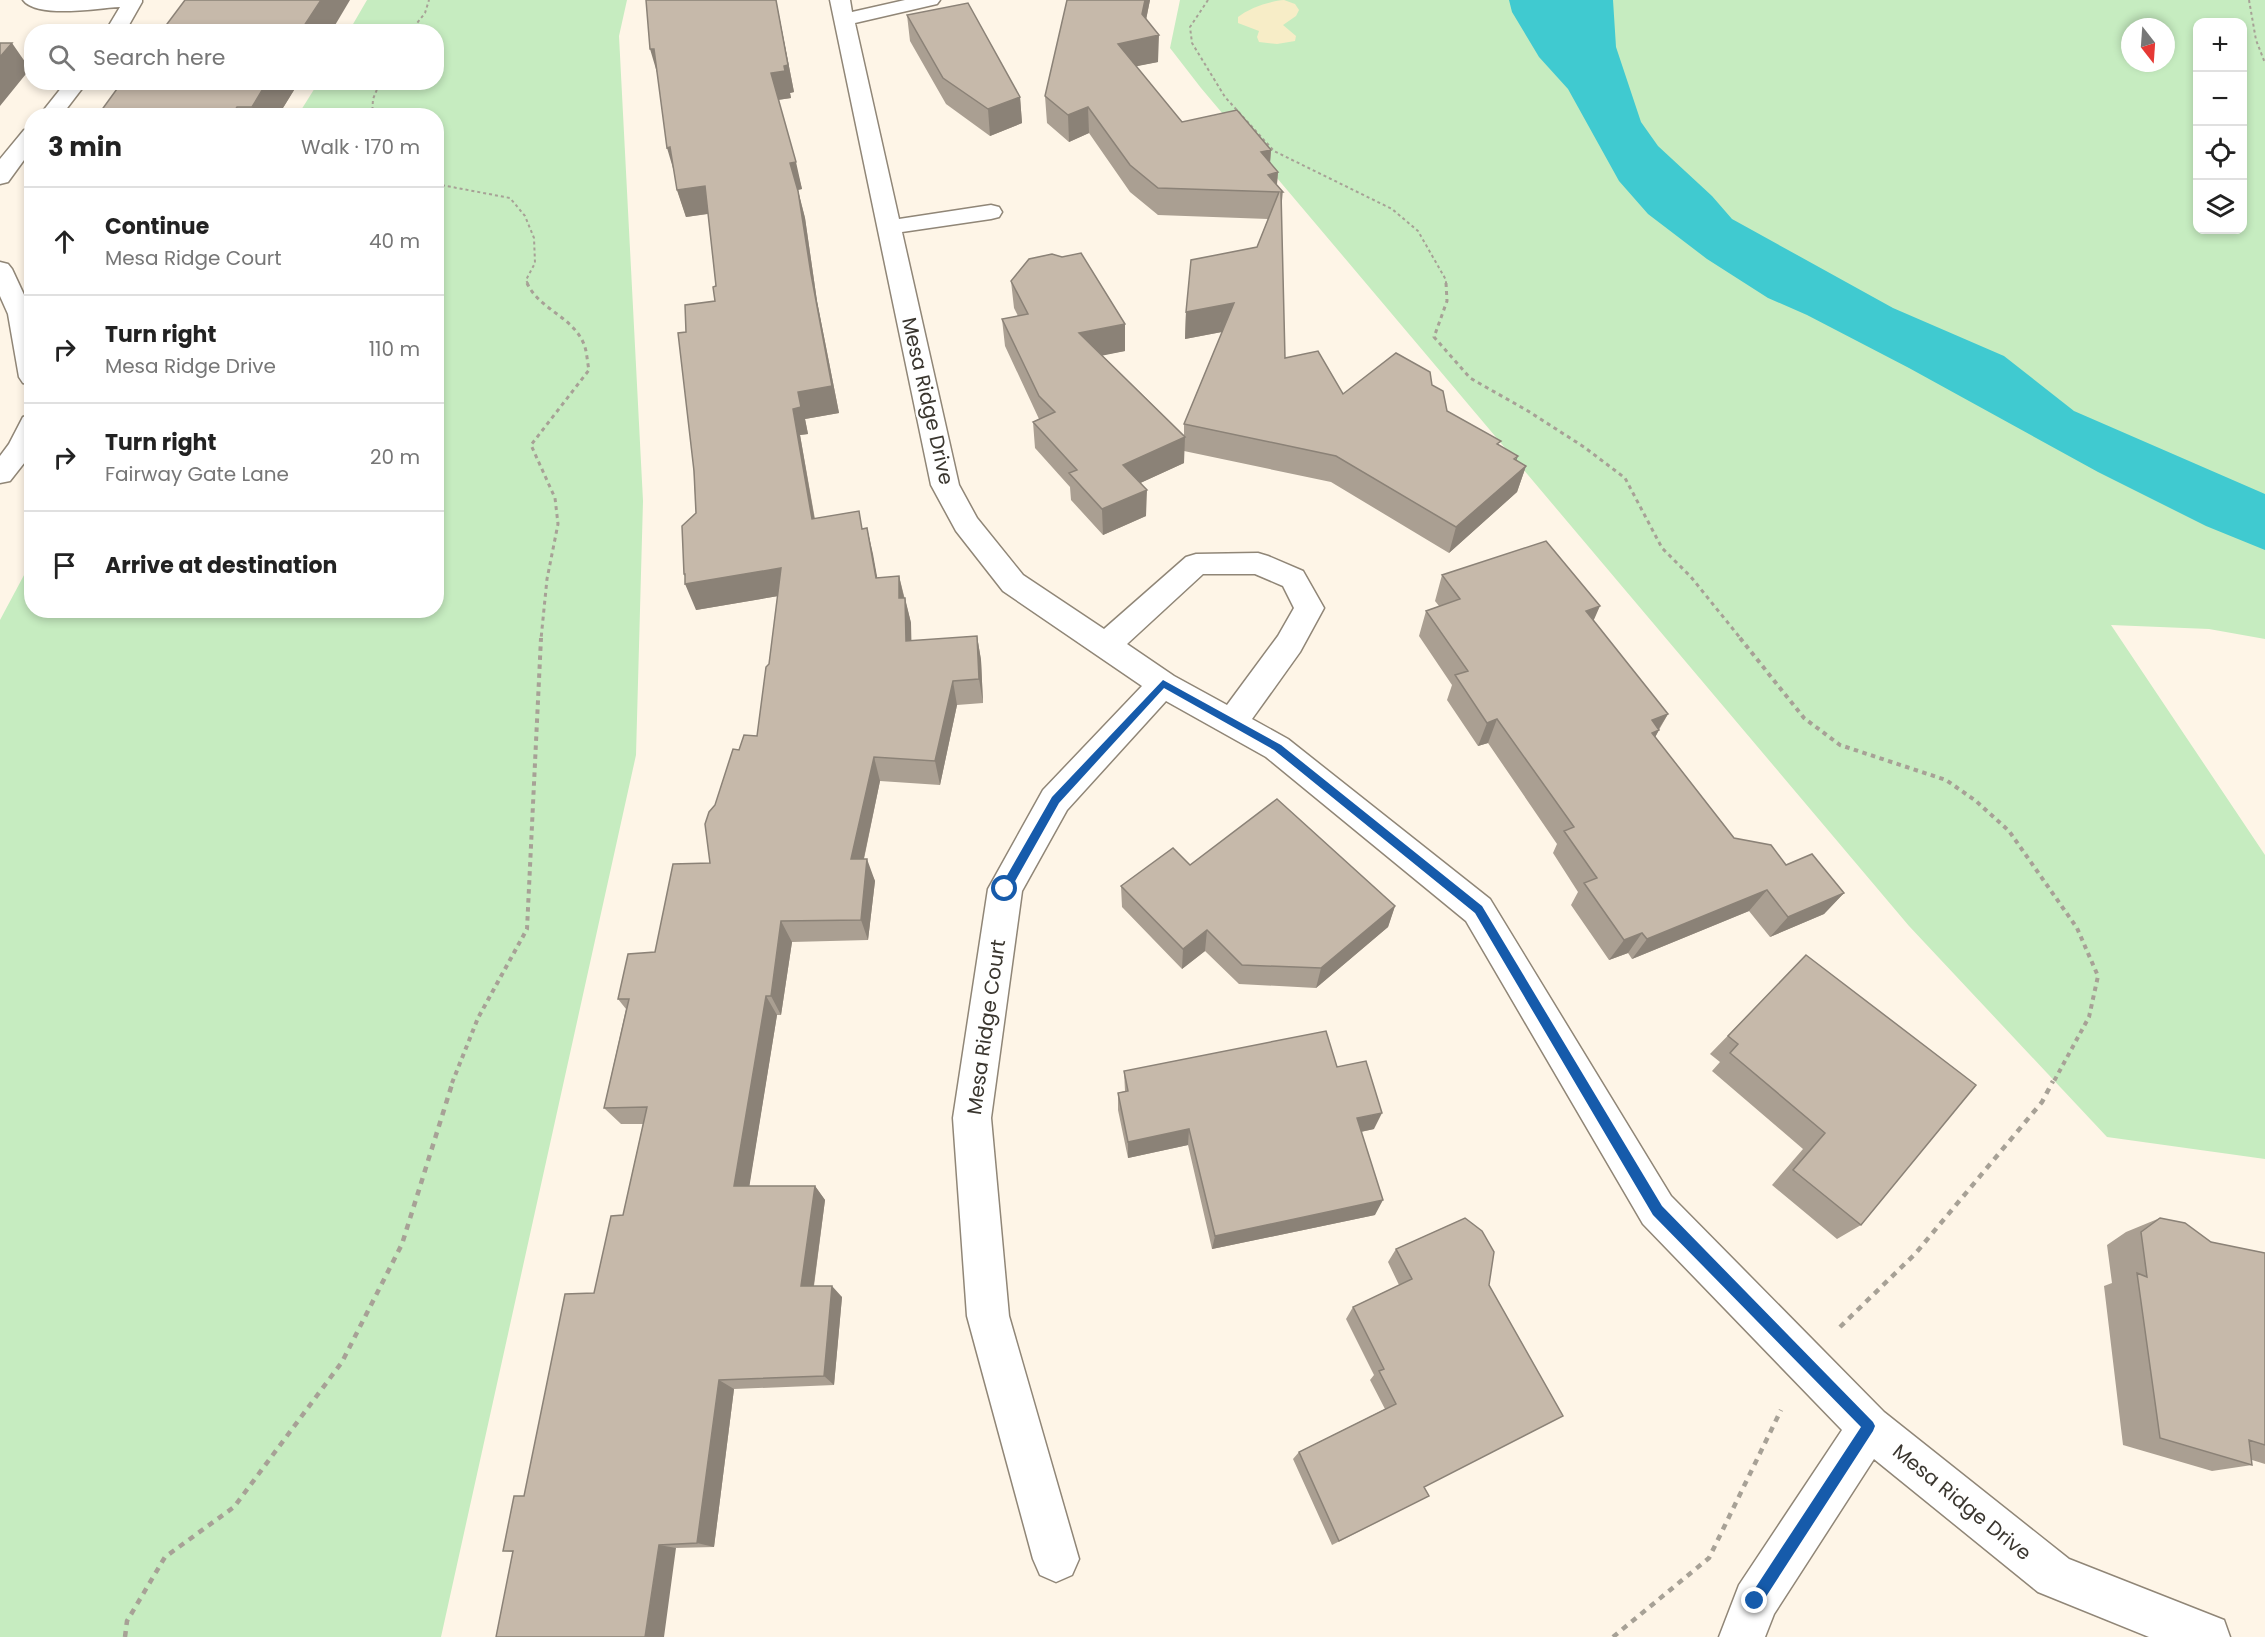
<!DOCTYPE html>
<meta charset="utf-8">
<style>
:root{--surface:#fff;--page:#f6f6f6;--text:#222;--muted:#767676;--line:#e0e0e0}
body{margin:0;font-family:Poppins,sans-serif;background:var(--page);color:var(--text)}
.controls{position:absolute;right:18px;top:18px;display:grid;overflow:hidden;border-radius:12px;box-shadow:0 3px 9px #0003}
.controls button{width:54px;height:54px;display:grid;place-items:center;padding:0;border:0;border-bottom:2px solid var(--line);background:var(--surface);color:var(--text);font:30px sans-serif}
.compass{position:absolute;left:2121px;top:18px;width:54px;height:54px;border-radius:50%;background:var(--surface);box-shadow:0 3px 9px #0003;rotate:163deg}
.stop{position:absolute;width:18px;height:18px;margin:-14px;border:4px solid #165bab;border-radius:50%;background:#fff}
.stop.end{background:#165bab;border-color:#fff;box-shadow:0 2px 6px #0008}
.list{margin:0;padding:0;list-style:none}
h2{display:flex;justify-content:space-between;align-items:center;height:78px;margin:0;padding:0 24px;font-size:26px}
h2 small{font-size:20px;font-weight:400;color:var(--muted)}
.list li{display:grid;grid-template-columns:39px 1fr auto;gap:18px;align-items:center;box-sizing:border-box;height:108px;padding:0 24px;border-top:2px solid var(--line)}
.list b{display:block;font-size:22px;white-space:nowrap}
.list p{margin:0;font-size:20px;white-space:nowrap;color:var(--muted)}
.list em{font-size:20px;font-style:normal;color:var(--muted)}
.icon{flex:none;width:33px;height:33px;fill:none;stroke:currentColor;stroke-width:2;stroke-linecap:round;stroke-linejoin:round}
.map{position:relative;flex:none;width:2265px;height:1637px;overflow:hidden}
.search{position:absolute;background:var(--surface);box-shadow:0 3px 9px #0003;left:24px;top:24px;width:420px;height:66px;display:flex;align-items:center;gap:15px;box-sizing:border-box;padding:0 21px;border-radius:24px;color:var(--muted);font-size:22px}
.panel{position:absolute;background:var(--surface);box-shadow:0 3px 9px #0003;left:24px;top:108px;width:420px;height:510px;border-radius:24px}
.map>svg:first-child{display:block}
</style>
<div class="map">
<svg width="2265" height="1637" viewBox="0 0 2265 1637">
<rect width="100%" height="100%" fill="#fef5e7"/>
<path fill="#c6ecc0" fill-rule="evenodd" d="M367 0H627L619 36 643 501 636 755 441 1637H0V620L31 562 32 610H436V116L298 115 318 83 436 82V32L349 31Z
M1180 0H2265V639L2209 629 2111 625 2265 855V1159L2107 1137 1909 926 1201 88 1170 48ZM2198 22H2242V230H2198ZM2130 27H2166V63H2130Z"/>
<path fill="#f7edc7" d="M1284 0 1295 4 1299 10 1296 16 1283 25 1296 36 1295 41 1277 44 1259 42 1257 37 1259 31 1238 23V17C1249 8 1270 1 1284 0Z"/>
<path fill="#40cad0" d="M1509 0H1613L1616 47 1641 122 1658 146 1712 196 1732 219 1893 308 2004 356 2074 411 2265 494V550L2206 526 2098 472 1909 368 1807 315 1768 298 1707 259 1648 214 1619 181 1568 89 1539 57 1512 12Z"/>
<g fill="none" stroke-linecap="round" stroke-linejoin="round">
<defs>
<path id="street" d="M23 0H142V2L125 32H105L120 7C98 8 37 19 23 0Z
M830 0H850L852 12 905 0H940L937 4 855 23 899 219 991 205 999 207 1002 212 999 217 991 219 902 232 959 485 977 518 1023 575 1104 629 1186 557 1196 554 1258 553 1268 556 1303 571 1324 608 1300 652 1252 719 1288 739 1490 899 1671 1196 1884 1412 2069 1559 2224 1620 2230 1637H2149L2038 1592 1874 1459 1774 1614 1765 1637H1719L1739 1585 1842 1430 1643 1224 1466 921 1266 757 1166 701 1067 810 1022 891 991 1118 1009 1316 1079 1559 1072 1575 1056 1582 1040 1575 1033 1559 967 1316 953 1118 988 889 1043 790 1142 686 1003 591 956 531 931 485ZM1203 574H1255L1283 586 1294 608 1278 636 1227 705 1174 676 1127 644Z
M66 82H87L61 116H39Z
M32 129V149L8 182 0 184V159L24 130Z
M0 262 8 264 12 269 32 312V385L23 383 19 377 8 314 0 296Z
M32 414V453L10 481 0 483V456L9 444 23 417Z"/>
</defs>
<use href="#street" stroke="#908677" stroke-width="3"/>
<path stroke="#a7a196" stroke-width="2" stroke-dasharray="3 3" stroke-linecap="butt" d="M1208 0 1190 27 1192 43 1225 97 1274 151 1392 209 1418 231 1446 280V284
M2249 0 2256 40 2265 63
M410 32 425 13 429 0
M372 116 373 99 380 82
M436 184 510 198 525 216 534 238 535 263 526 280 528 284"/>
<path stroke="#a7a196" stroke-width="3" stroke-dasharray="4 4" stroke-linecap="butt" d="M527 283C539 309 571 316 583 342 587 350 587 361 589 370L531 445 555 498 558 524 547 579 541 639
M1446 283 1447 301 1434 337 1470 378 1528 411 1584 447 1625 478 1662 548 1691 577 1741 639"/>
<path stroke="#a7a196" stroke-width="4" stroke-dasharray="4.5 4.5" stroke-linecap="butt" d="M1740 638 1804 718 1840 745 1946 780 1976 801 2009 831 2077 928 2098 976 2089 1017 2053 1083
M452 1083 478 1018 527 929 541 638"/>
<path stroke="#a7a196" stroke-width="4.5" stroke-dasharray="6 6" stroke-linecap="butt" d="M1840 1327 1915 1254 2042 1102 2053 1081
M125 1637 127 1621 165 1557 234 1507 342 1362 402 1244 453 1081
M1613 1637 1709 1558 1781 1410"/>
<use href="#street" fill="#fff" fill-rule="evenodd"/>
</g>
<path fill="#aa9f92" d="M776 0 794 92 790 93 791 98 778 100 802 189 798 190 805 218 817 301 839 413 805 419 808 434 800 435 815 519 863 529 867 528 877 578 899 576 911 623V641L977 636 981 660 983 703 957 705 940 785 880 781 864 859 875 881 868 940 792 942 781 1015H777L749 1186H815L825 1200 814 1286 842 1297 834 1385 734 1389 714 1547 513 1552 503 1551 524 1496 594 1293 623 1215 643 1124H621L604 1108 626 1009 618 999 655 952 710 863 715 805 739 750 757 736 769 664 778 596 696 610V513L686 332 715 301 716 286 708 214 686 217 677 190 674 170Z
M1067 0H1150L1146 20 1158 62 1136 66 1182 122 1271 150 1270 163 1278 172 1277 185 1283 192 1281 209 1285 358 1343 394 1432 385 1447 411 1499 445 1516 461 1526 466 1517 492 1449 553 1331 482 1184 451V463L1140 483 1146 516 1103 535 1071 500 1070 487 1035 448 1033 422 1039 419 1005 346 1002 319 1018 316 1014 308 1011 281 1125 351 1102 355 1184 435V424L1222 332 1185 339 1186 312 1257 247 1268 219 1158 215 1130 192 1089 133 1069 142 1047 123 1045 96Z
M907 15 1020 97 1022 123 990 136 946 104 910 41Z
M122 82H299L278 116H98Z
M1442 575 1594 621 1668 714 1655 737 1734 838 1786 865 1844 893 1824 914 1770 937 1749 911 1632 959 1628 953 1609 960 1571 905 1578 892 1553 853 1557 844 1488 743 1478 746 1447 700 1452 685 1419 636 1426 611 1439 606 1435 601Z
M1190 865 1395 906 1388 927 1316 988 1239 984 1205 951 1182 969 1122 907 1121 886Z
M1806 955 1861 1225 1837 1239 1772 1185 1803 1149 1712 1071 1720 1062 1710 1054Z
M1337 1067 1374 1129 1361 1132 1375 1215 1212 1249 1188 1145 1128 1158 1118 1110V1093L1125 1091 1124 1071Z
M1465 1218 1424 1487 1429 1496 1332 1545 1293 1459 1299 1452 1385 1409 1370 1380 1374 1375 1346 1319 1353 1307 1399 1285 1388 1262 1396 1249Z
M2160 1218 2211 1242 2265 1253V1464L2252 1460V1465L2212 1471 2123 1445 2104 1286 2112 1283 2107 1245 2126 1232Z"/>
<path fill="#8b8277" d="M321 0H350L331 32H300Z
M776 0 794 92 790 93 791 98 777 100 771 73Z
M1145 0H1150L1142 39 1159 35 1158 62 1118 70V44L1142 14Z
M12 43 30 69 0 106V49Z
M650 49H654L658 76Z
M267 82H299L278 116H257L252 107Z
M1020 97 1022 123 990 136 988 109Z
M237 107 242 116H231Z
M1088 107 1089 133 1069 142 1068 115Z
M670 147 675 175 667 148Z
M1271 150 1269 175 1278 172 1276 192H1267L1261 152Z
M796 162 802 189 797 190 790 163Z
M705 186 713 213 686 217 677 190Z
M798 191 805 218 817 301 839 413 805 419 808 434 800 435 819 545 812 519 793 409 811 274Z
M1234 303 1232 330 1185 339 1186 312Z
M1125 324V351L1081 360 1079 333Z
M1185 437 1184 463 1123 491V465Z
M1518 456 1510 479 1526 466 1517 492 1449 553 1456 527Z
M1147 490 1146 516 1103 535 1102 509Z
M867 528 873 554 882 604 876 578Z
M781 568 790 594 696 610 685 584H688L684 574Z
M899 576 905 602 899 598Z
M905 598 911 623 912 666 906 641Z
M1600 606 1589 631 1586 611Z
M977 636 981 660 983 703 979 679Z
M953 681 957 705 940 785 935 761Z
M1668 714 1658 730H1659L1646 754 1652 720Z
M1497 719 1488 743 1478 746 1487 723Z
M874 757 880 781 859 881 851 859Z
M867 859 875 881 868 940 861 920Z
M1767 890 1749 911 1632 959 1647 939Z
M1844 893 1824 914 1770 937 1788 917Z
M1395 906 1388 927 1316 988 1321 968Z
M781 921 792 942 781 1015 771 996Z
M1207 930 1205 951 1182 969 1183 949Z
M1642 933 1628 953 1609 960 1624 940Z
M766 996 777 1015 747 1201 734 1186Z
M1382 1113 1374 1129 1350 1134 1357 1118Z
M1189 1129 1188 1145 1128 1158V1142Z
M815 1186 825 1200 812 1298 801 1286Z
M1383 1200 1375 1215 1212 1249 1215 1236Z
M832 1286 842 1297 834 1385 824 1376Z
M719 1380 734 1389 714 1547 697 1543Z
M659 1545 676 1548 664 1637H645Z"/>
<path fill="#c6b9aa" stroke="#8b8277" stroke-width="1.5" d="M185 0H321L300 32H161Z
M646 0H776L788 65 784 66 785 71 771 73 796 162 790 163 798 191 811 274 832 386 798 392 801 407 793 409 812 519 859 511 862 529 867 528 876 578 899 576V598H905L906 641 977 636 979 679 953 681 935 761 874 757 851 859H867L861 920 781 921 771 996H766L734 1186H815L801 1286H832L824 1376 719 1380 697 1543 659 1545 645 1637H496L513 1551H503L514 1496H524L565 1294 594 1293 611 1216 623 1215 647 1107 604 1108 629 999H618L628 954 655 952 673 864 710 863 705 824 709 812 715 805 733 749 739 750 744 735 757 736 766 667 769 664 781 568 685 584V574H684L682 526 696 513 694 471 678 333 686 332 685 305 715 301 713 287 716 286 705 186 677 190 670 147 667 148 654 49H650Z
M1067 0H1145L1142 14 1159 35 1118 44 1182 122 1237 110 1271 150 1261 152 1278 172 1268 175 1283 192H1281L1285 358 1318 351 1343 394 1396 353 1430 372 1432 385 1443 391 1447 411 1501 441 1497 444 1518 456 1514 459 1526 466 1456 527 1336 456 1184 424 1234 303 1186 312 1191 260 1257 247 1279 192 1158 188 1130 165 1088 107 1068 115 1045 96Z
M968 3 1020 97 988 109 943 78 907 15Z
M0 43H12L0 57Z
M122 82H267L252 107H237L231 116 98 115Z
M1081 253 1125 324 1079 333 1185 437 1123 465 1147 490 1102 509 1069 473 1077 470 1033 422 1055 412 1039 396 1002 319 1028 314 1011 281 1029 259 1052 254 1062 257Z
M1546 541 1600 606 1586 611 1668 714 1652 720 1659 730 1652 733 1734 838 1771 845 1786 865 1812 854 1844 893 1788 917 1767 890 1647 939 1642 933 1624 940 1584 883 1597 878 1564 831 1574 827 1497 719 1487 723 1455 675 1468 671 1426 611 1460 599 1442 575Z
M1277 799 1395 906 1321 968 1242 965 1207 930 1183 949 1121 886 1173 848 1190 865Z
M1806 955 1976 1085 1861 1225 1793 1170 1825 1133 1730 1053 1738 1044 1728 1036Z
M1326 1031 1337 1067 1366 1061 1382 1113 1357 1118 1383 1200 1215 1236 1189 1129 1128 1142 1118 1093 1128 1091 1124 1071Z
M1465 1218 1482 1231 1494 1252 1489 1285 1563 1416 1424 1487 1429 1496 1339 1541 1299 1452 1396 1404 1379 1371 1384 1369 1353 1307 1412 1279 1396 1249Z
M2160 1218 2185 1223 2211 1242 2265 1253V1445L2249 1440 2252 1465 2160 1438 2137 1273 2147 1277 2141 1232Z"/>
<path fill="#165bab" d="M1163 680 1281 745 1482 906 1662 1206 1873 1422 1875 1426 1873 1431 1760 1606 1755 1608 1750 1606 1748 1601 1750 1596 1861 1427 1653 1215 1475 913 1274 750 1164 688 1059 803 1009 892H1001V886L1052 797Z"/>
<g text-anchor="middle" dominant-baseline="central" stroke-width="5" stroke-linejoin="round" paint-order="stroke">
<g font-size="20" fill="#3a362f" stroke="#fff">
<text transform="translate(928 401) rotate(77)">Mesa Ridge Drive</text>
<text transform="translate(986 1027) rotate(-82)">Mesa Ridge Court</text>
<text transform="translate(1962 1502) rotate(39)">Mesa Ridge Drive</text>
</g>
</g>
</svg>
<div class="controls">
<button>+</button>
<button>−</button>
<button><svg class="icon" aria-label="locate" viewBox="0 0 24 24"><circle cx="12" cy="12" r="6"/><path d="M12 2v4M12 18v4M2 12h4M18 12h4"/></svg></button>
<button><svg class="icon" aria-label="layers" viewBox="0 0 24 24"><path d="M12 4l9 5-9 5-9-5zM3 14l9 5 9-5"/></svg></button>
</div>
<svg class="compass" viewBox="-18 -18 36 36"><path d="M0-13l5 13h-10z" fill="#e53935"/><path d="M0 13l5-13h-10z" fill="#767676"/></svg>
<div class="stop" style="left:1005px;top:889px"></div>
<div class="stop end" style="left:1755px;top:1601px"></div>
<div class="search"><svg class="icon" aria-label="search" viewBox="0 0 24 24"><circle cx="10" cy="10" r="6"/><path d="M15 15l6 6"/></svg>Search here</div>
<section class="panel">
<h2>3 min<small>Walk · 170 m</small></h2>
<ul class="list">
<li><svg class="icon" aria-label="ahead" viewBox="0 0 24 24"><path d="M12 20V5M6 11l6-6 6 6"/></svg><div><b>Continue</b><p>Mesa Ridge Court</p></div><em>40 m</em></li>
<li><svg class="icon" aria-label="right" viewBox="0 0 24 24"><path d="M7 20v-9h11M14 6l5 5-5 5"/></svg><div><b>Turn right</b><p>Mesa Ridge Drive</p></div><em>110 m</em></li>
<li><svg class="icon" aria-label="right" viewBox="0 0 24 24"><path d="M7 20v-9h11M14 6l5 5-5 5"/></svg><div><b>Turn right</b><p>Fairway Gate Lane</p></div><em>20 m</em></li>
<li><svg class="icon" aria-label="arrive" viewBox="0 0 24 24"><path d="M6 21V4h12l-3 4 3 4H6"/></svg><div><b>Arrive at destination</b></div></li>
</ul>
</section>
</div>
